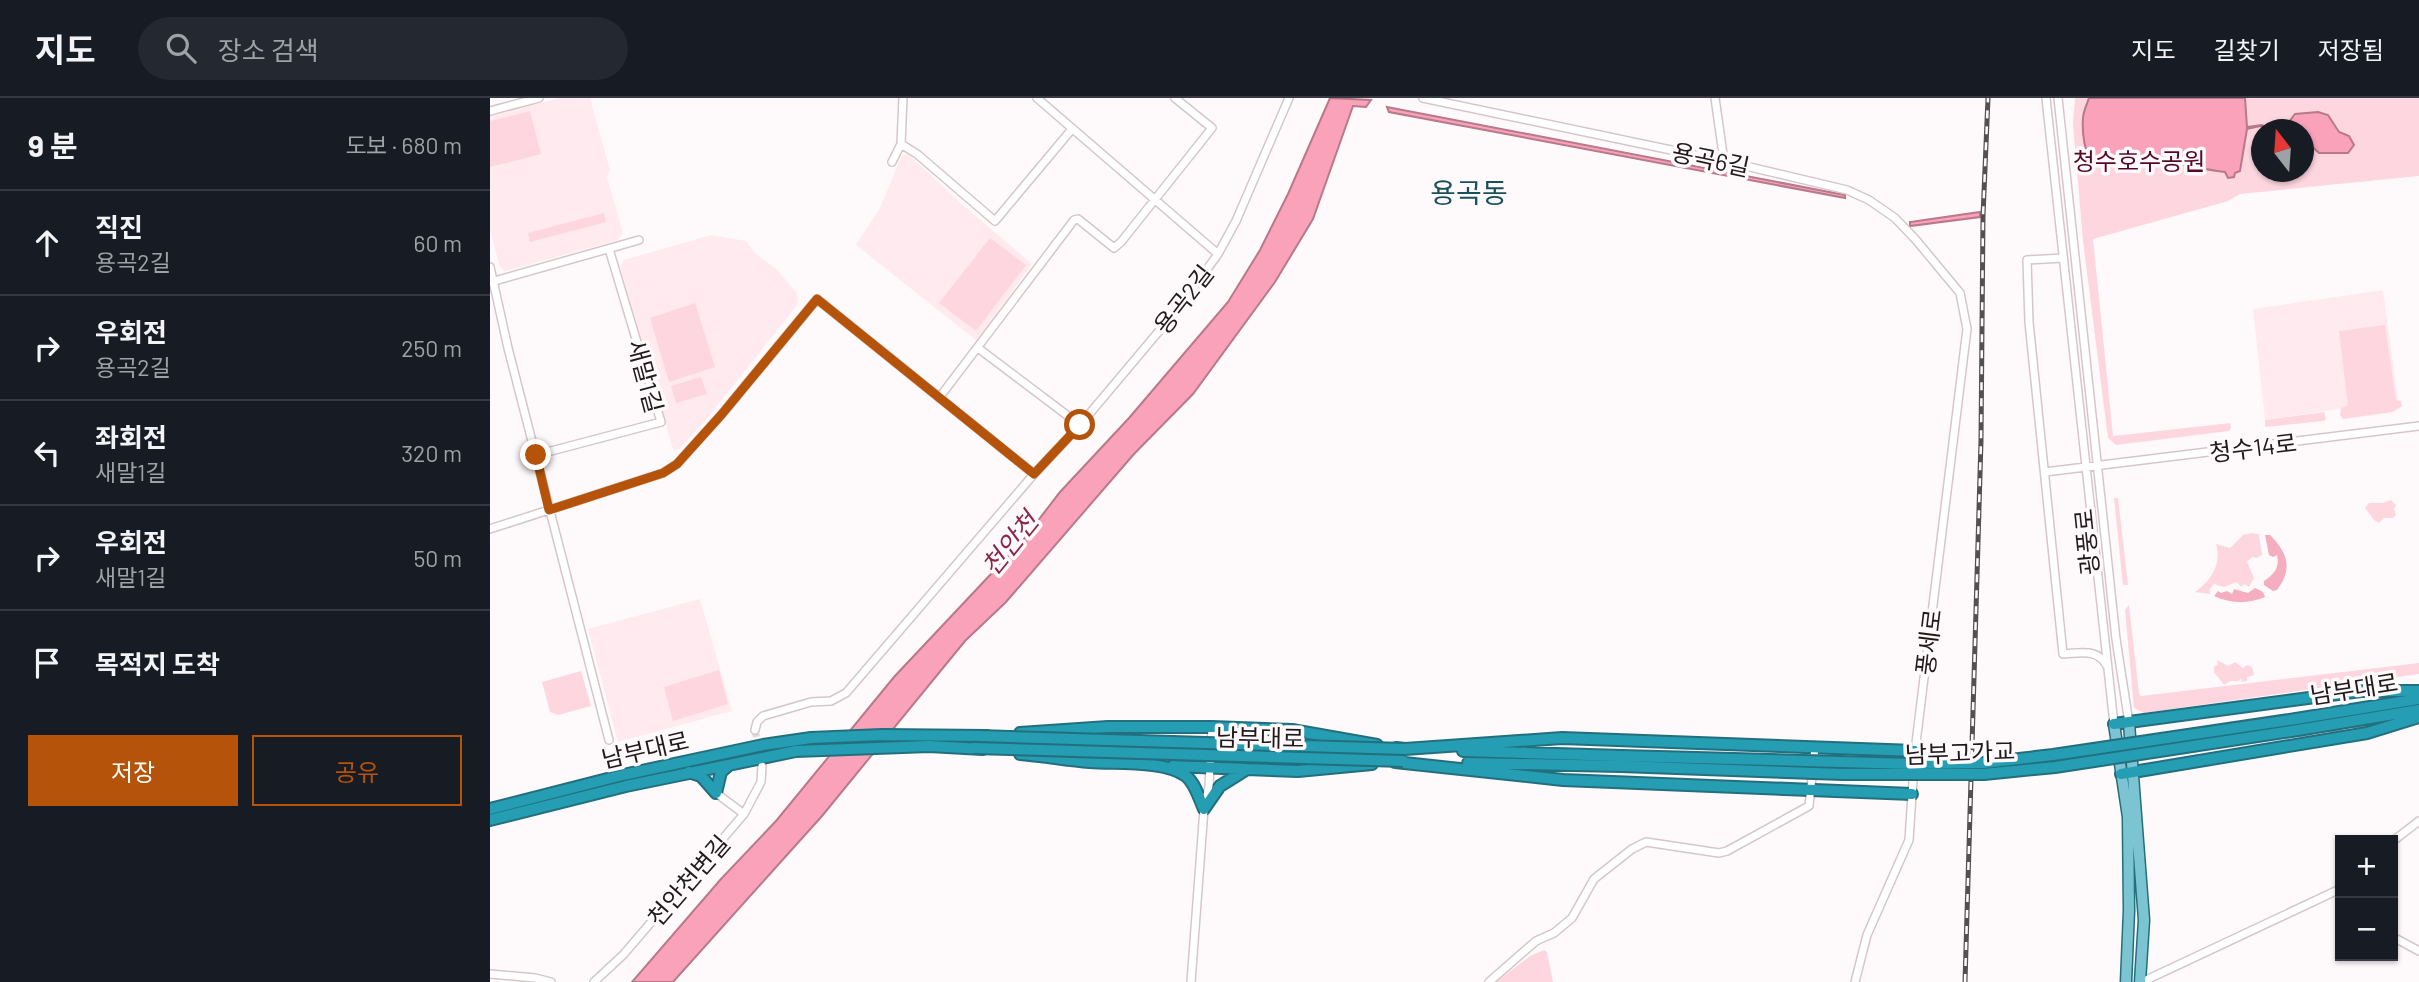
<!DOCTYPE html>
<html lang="ko">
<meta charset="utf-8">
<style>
:root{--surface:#171b24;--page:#242831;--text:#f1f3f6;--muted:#9ea1a6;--line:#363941;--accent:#b45309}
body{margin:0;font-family:Barlow,"Noto Sans KR",sans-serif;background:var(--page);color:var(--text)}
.controls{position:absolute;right:21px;bottom:21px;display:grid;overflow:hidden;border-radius:0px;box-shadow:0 2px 5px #0004}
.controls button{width:63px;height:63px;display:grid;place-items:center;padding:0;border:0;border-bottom:2px solid var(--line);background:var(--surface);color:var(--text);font:35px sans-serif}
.compass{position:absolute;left:1761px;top:21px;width:63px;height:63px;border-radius:50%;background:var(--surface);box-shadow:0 2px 5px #0004;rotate:343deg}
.stop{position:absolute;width:21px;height:21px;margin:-16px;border:5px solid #b45309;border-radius:50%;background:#fff}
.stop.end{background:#b45309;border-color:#fff;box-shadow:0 2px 7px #0008}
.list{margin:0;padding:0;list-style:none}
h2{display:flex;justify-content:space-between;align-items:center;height:91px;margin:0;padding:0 28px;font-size:30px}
h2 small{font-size:23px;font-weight:400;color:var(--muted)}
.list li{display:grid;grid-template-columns:46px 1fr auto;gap:21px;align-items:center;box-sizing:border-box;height:105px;padding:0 28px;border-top:2px solid var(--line)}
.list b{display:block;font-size:26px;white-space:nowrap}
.list p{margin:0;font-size:23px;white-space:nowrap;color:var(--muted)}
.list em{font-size:23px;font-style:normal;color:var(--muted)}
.actions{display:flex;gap:14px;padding:21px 28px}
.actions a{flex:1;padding:16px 0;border:2px solid var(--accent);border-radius:0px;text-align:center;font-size:24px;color:var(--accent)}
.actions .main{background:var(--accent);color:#fff}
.icon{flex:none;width:38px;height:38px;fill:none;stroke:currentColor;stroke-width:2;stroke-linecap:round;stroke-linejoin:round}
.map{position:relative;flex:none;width:1929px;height:884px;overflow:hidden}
header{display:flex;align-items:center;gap:42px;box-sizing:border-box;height:98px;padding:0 35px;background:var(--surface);border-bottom:2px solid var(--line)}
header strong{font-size:33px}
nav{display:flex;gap:38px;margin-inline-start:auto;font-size:24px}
.search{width:490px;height:63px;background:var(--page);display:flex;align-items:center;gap:18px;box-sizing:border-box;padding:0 24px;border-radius:38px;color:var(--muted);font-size:26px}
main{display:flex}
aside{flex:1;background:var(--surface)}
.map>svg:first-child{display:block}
</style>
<header>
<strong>지도</strong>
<div class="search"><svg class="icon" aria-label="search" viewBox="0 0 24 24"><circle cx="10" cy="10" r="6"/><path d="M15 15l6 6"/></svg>장소 검색</div>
<nav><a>지도</a><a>길찾기</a><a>저장됨</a></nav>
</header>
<main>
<aside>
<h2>9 분<small>도보 · 680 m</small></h2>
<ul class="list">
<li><svg class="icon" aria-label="ahead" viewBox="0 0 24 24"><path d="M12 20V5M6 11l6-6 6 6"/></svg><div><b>직진</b><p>용곡2길</p></div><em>60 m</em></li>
<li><svg class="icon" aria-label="right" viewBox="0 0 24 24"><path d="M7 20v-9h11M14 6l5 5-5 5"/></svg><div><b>우회전</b><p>용곡2길</p></div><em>250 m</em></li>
<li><svg class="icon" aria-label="left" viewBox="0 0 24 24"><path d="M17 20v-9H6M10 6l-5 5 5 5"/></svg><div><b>좌회전</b><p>새말1길</p></div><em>320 m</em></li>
<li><svg class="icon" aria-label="right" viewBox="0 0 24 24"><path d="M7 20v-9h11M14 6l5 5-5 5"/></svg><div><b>우회전</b><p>새말1길</p></div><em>50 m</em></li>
<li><svg class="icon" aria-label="arrive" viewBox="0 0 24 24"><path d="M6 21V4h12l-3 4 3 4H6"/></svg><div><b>목적지 도착</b></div></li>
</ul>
<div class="actions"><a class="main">저장</a><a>공유</a></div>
</aside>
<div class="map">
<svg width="1929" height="884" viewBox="0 0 1929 884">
<rect width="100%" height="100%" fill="#fefafb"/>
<path fill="#ffeaef" d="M70 0H100L120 72 117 79 133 135 128 142 15 173 10 169 0 132V18Z
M412 57H419L474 108 542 166 487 243 366 147 390 110Z
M221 137 256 143 265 155 286 171 307 195 308 206 215 323 188 352 183 351 130 168 134 162Z
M1893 192 1908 302 1775 322 1763 211Z
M210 501 242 613 128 644 98 531Z"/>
<path fill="#fed6df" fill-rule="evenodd" d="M1585 0H1929V78L1750 96 1738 103 1603 141 1623 338 1740 325 1741 330 1739 333 1626 347 1618 340 1593 143 1583 27ZM1772 32H1814V74H1772Z
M40 13 51 56 0 69V23Z
M114 115 116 124 40 144 38 135Z
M500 140 536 167 486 233 449 205Z
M205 205 225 269 179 284 160 220Z
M1895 227 1906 302 1911 303 1912 308 1903 314 1853 321 1850 317 1851 310 1858 308 1849 233Z
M211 279 217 296 186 305 181 288Z
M1834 314 1836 321 1834 323 1775 329V322Z
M1624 400H1628L1638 487H1633Z
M1901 402 1906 407 1904 411 1906 417 1903 420H1894L1889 425 1884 422 1875 410 1879 405H1893Z
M1762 435 1772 437H1769L1772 457 1767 460 1762 459 1757 464 1764 480 1759 489 1754 486 1751 489 1747 484 1734 489 1724 486 1720 491V496L1705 494C1721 483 1732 466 1726 446L1740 450 1753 437Z
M1639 507 1649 596 1651 598 1929 565V576L1654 615 1644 610 1635 512Z
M1727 562 1738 568 1745 564 1753 570 1757 567 1762 569 1764 577 1757 579V583L1752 584 1751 580 1749 583H1740L1734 587 1724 574V569L1728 566Z
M229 572 238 606 183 623 174 589Z
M91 573 101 608 68 617 60 614 52 584Z
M1054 852 1057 854 1063 884H1006L1040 858Z"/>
<path fill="#f5aec0" d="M1775 437H1780C1798 455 1803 471 1787 492L1783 493 1774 487V483C1784 476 1790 470 1787 457L1783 459 1779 457Z
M1765 490 1773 494 1775 499C1758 506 1741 506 1724 498L1728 493 1731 495 1737 493 1742 496 1744 491 1758 495Z"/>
<path fill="#f9a2b9" stroke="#b8798a" stroke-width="2" d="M840 0 881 2 876 9 863 8 823 121 785 184 703 296 644 356 516 504 475 543 332 718 183 884H142L231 781 286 723 404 579 533 442 570 394 639 320 738 204 770 152 798 96Z
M1599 0H1755L1757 29 1772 27 1779 31 1770 28 1757 31 1750 73 1745 75 1744 79 1738 80 1735 74C1706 71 1679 61 1649 63 1635 64 1616 73 1605 66 1594 60 1592 32 1593 20 1593 14 1597 6 1599 0Z
M897 9 1355 97V100L899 14Z
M1828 14 1838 17 1849 34 1859 38 1864 47 1858 55H1829L1814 41V32L1798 31V25L1805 16Z
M1490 114V119L1420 128V124Z"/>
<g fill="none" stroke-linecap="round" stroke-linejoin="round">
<path stroke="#ddd8d9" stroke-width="7" stroke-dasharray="7 3.5" stroke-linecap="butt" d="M265 632 269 652"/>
<defs>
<path id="minor" d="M547 0 728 156
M933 0 1243 65 1357 92 1379 102 1405 120 1426 142 1470 195 1477 231 1425 653 1419 742 1377 837 1365 884
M1225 0 1234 63
M1556 0 1624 626
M1568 0 1626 541 1639 625
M0 13 49 0
M411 46 427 56 505 123 582 31
M402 64 411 46 413 0
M1573 160 1537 162 1539 224 1573 556C1591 555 1607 550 1617 568
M0 169 18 250 119 642
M1 184 149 142
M488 250 590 327
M449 300 584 122 588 121 624 150 631 144 722 30 685 0
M46 357 171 324 119 151
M1555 374 1929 328
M0 431 173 375 187 366 232 316 327 201 544 376
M265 632 267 624 273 618 321 604 341 603 356 595 544 376 590 327 691 207 728 156 746 123 799 0
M226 695 254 716
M1903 743 1929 723
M1903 839 1929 853
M0 876 45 880 61 884
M104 884 133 857 254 716 271 684 272 668
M701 884 714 711 719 688 722 629
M999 884 1046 843 1064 835 1082 820 1104 781 1142 751 1156 744 1229 755 1237 753 1319 708 1325 649
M1652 884 1850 791"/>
<path id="major" d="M1639 625 1654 822 1650 884
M1624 626 1638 719 1639 813 1636 884"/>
<path id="highway" d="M1806 621 1929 601
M1624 626 1871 593H1929
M1808 632 1929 612
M530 635 618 629H722L802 632 887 647
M906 650 915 651 1072 640 1425 653
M973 653 1132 658
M530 656C553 658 577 662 600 664 627 666 675 662 696 678 705 685 709 700 714 711
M905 664 1073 682 1422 696
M978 665 1131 668
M683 668 757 671
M199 674 211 678 226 695
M1631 676 1877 635 1929 619
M226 695 231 674 239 667
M0 711 133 677 273 647 321 640 392 637 497 638
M714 711 730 688 757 671 808 673 882 666
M0 722 136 688 306 653 439 648 493 651"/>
</defs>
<use href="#minor" stroke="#d6c6c9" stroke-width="10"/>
<use href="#major" stroke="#236f7e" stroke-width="13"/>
<use href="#highway" stroke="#236f7e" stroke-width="14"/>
<use href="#minor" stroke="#fff" stroke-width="7"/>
<use href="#major" stroke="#7cc4d1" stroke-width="10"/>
<use href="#highway" stroke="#259db3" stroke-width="10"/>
<defs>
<path id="rail" d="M1475 884 1491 343 1493 118 1498 0"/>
</defs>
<use href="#rail" stroke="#544f50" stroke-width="5"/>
<use href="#rail" stroke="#fefafb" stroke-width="2.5" stroke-dasharray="8" stroke-linecap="butt"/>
<defs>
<path id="highway-bridge" d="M489 638 915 651
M484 650 913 663
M1132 658 1422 666 1493 665 1563 657 1806 621
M1131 668 1353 676H1494L1565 669 1808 632"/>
</defs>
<use href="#highway-bridge" stroke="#236f7e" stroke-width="14" stroke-linecap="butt"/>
<use href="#highway-bridge" stroke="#259db3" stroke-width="10"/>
</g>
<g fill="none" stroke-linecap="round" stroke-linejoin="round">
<path stroke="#b45309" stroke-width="9" d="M46 357 59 412 173 375 187 366 232 316 327 201 544 376 590 327"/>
</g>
<g text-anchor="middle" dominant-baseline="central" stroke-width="7" stroke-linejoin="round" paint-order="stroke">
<g font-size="24" fill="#201a1b" stroke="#fefafb">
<text transform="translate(1221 61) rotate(12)">용곡6길</text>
<text transform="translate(693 201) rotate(-52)">용곡2길</text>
<text transform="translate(156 278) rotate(75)">새말1길</text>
<text transform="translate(1763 349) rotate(-7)">청수14로</text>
<text transform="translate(1596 444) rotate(-96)">광풍로</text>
<text transform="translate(1438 544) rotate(-83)">풍세로</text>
<text transform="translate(1864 590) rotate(-9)">남부대로</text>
<text transform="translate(770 639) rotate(1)">남부대로</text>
<text transform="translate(155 651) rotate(-13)">남부대로</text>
<text transform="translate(1470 654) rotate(-2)">남부고가교</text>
<text transform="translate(198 782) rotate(-49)">천안천변길</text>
</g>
<g font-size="24" fill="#540727" stroke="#fefafb">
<text x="1649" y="62">청수호수공원</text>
</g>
<g font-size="26" font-style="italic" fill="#8a264a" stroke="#fefafb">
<text transform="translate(519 445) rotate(-51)">천안천</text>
</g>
<g font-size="28" fill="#18515c" stroke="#fefafb">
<text x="979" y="94">용곡동</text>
</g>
</g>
</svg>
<div class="controls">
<button>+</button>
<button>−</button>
</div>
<svg class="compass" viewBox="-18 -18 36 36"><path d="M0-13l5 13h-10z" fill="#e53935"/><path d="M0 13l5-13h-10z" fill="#9ea1a6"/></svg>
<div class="stop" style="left:590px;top:327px"></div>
<div class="stop end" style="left:46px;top:357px"></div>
</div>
</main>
